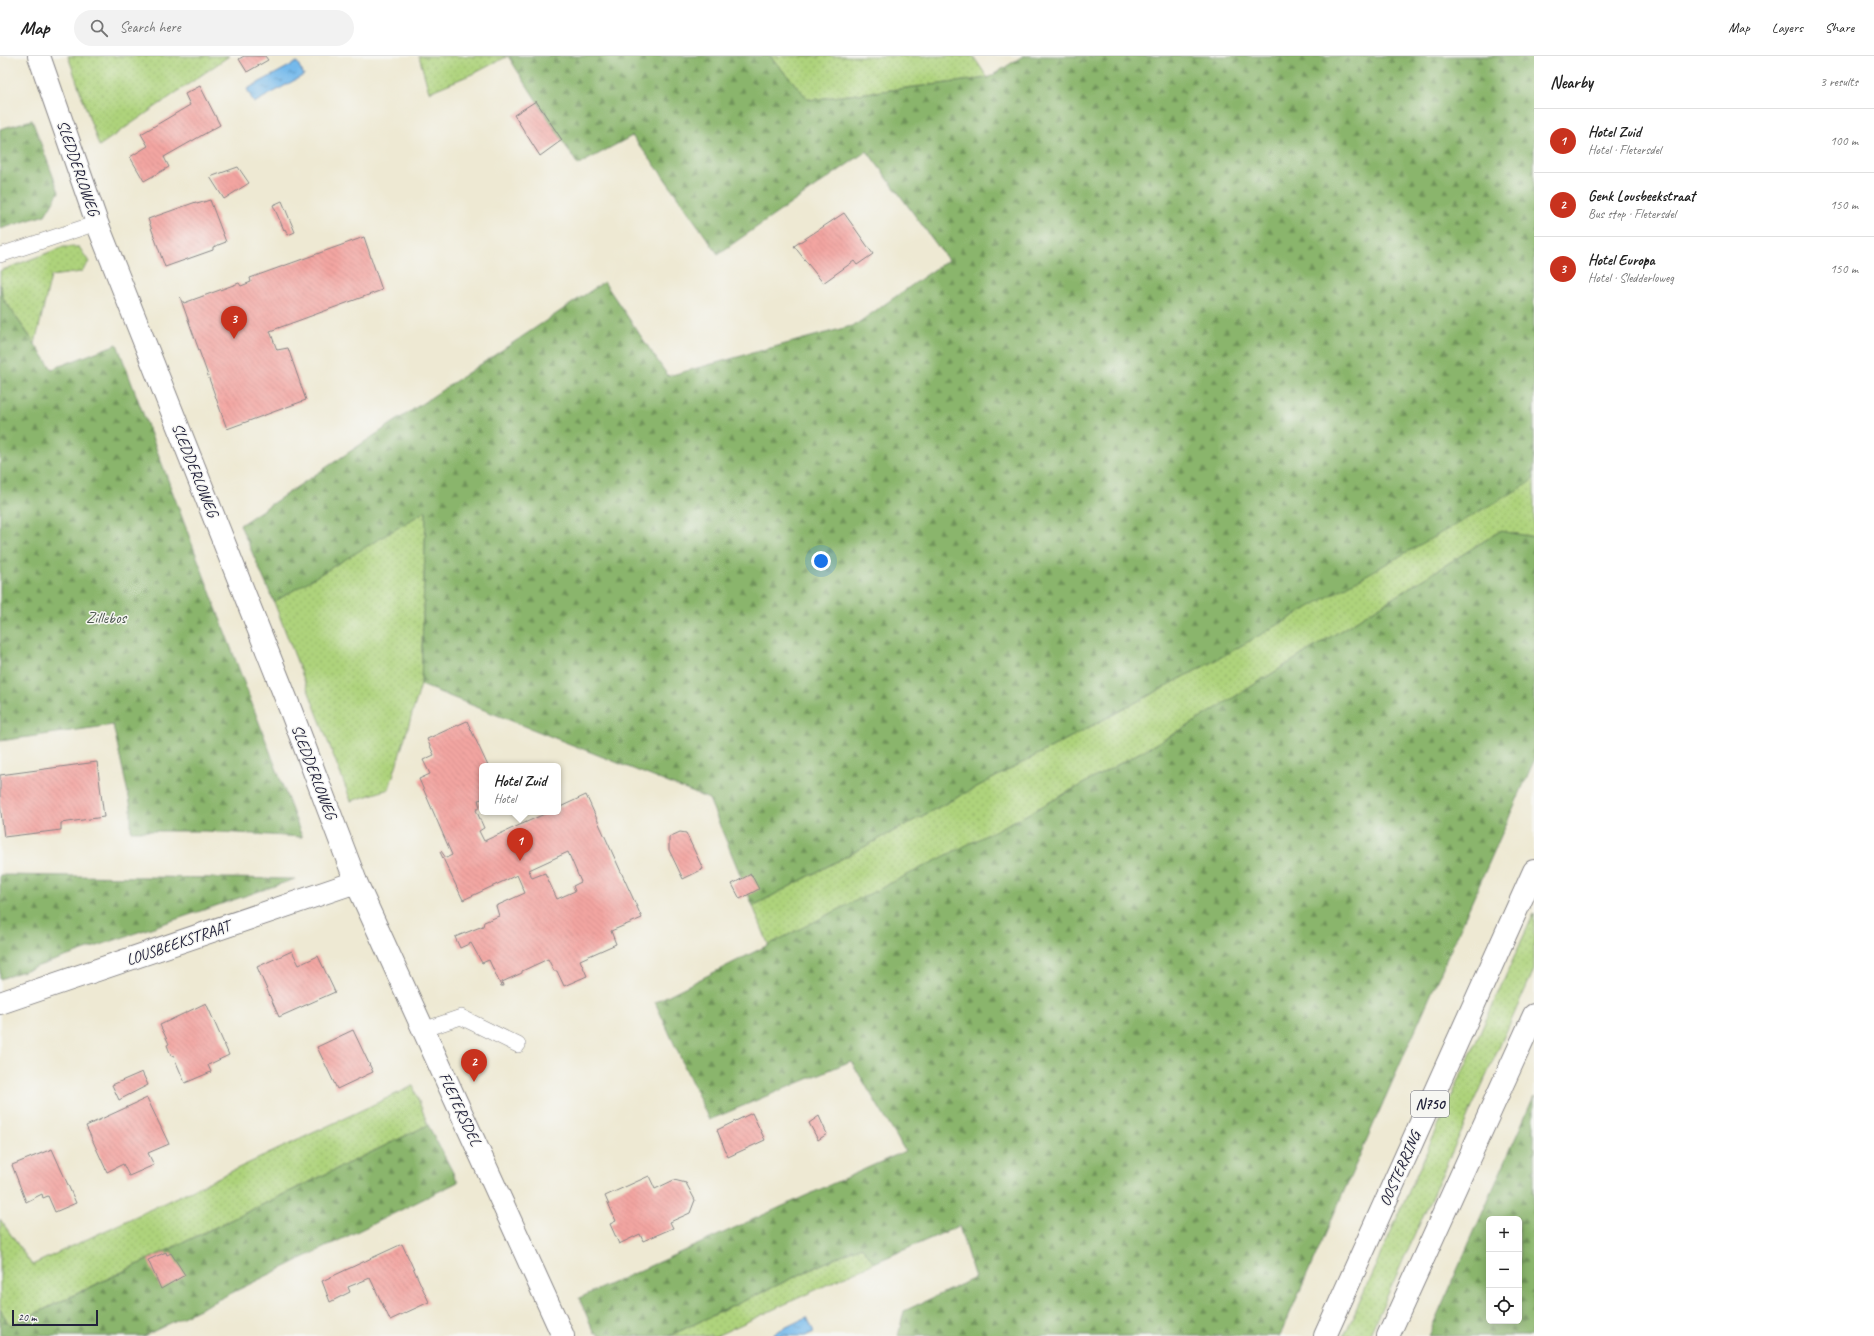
<!DOCTYPE html>
<meta charset="utf-8">
<style>
:root{--surface:#fff;--page:#f2f2f2;--text:#222;--muted:#767676;--line:#e0e0e0;--accent:#c8321e}
body{margin:0;font-family:Caveat,sans-serif;background:var(--page);color:var(--text)}
.controls{position:absolute;right:12px;bottom:12px;display:grid;overflow:hidden;border-radius:6px;box-shadow:0 2px 10px #0003}
.controls button{width:36px;height:36px;display:grid;place-items:center;padding:0;border:0;border-bottom:1px solid var(--line);background:var(--surface);color:var(--text);font:20px sans-serif}
.scale{position:absolute;left:12px;bottom:10px;width:86px;box-sizing:border-box;padding-left:4px;border:2px solid #22223b;border-top:0;font-size:11px;line-height:14px;white-space:nowrap;color:#22223b;-webkit-text-stroke:3px #f6f6f2;paint-order:stroke}
.you{position:absolute;left:821px;top:505px;width:14px;height:14px;margin:-10px;border:3px solid #fff;border-radius:50%;background:#1a73e8;box-shadow:0 0 0 6px #1a73e833}
.badge{display:grid;place-items:center;width:26px;height:26px;border-radius:50%;background:var(--accent);color:#fff;font-size:13px;font-weight:700}
.pin{position:absolute;translate:-50% -33px;filter:drop-shadow(0 1px 2px #0008)}
.pin::after{content:'';position:absolute;top:21px;width:14px;height:12px;background:inherit;clip-path:polygon(0 0,100% 0,50% 100%)}
.popup{position:absolute;left:479px;top:707px;width:82px;height:52px;box-sizing:border-box;display:grid;place-content:center;border-radius:6px;background:var(--surface);filter:drop-shadow(0 1px 3px #0005);font-size:13px;white-space:nowrap;color:var(--muted)}
.popup b{font-size:15px;color:var(--text)}
.popup::after{content:'';position:absolute;left:50%;top:100%;margin-left:-8px;border:8px solid transparent;border-top-color:var(--surface)}
.list{margin:0;padding:0;list-style:none}
h2{display:flex;justify-content:space-between;align-items:center;height:52px;margin:0;padding:0 16px;font-size:17px}
h2 small{font-size:13px;font-weight:400;color:var(--muted)}
.list li{display:grid;grid-template-columns:26px 1fr auto;gap:12px;align-items:center;box-sizing:border-box;height:64px;padding:0 16px;border-top:1px solid var(--line)}
.list b{display:block;font-size:15px;white-space:nowrap}
.list p{margin:0;font-size:13px;white-space:nowrap;color:var(--muted)}
.list em{font-size:13px;font-style:normal;color:var(--muted)}
.icon{flex:none;width:22px;height:22px;fill:none;stroke:currentColor;stroke-width:2;stroke-linecap:round;stroke-linejoin:round}
.map{position:relative;flex:none;width:1534px;height:1280px;overflow:hidden}
header{display:flex;align-items:center;gap:24px;box-sizing:border-box;height:56px;padding:0 20px;background:var(--surface);border-bottom:1px solid var(--line)}
header strong{font-size:19px}
nav{display:flex;gap:22px;margin-inline-start:auto;font-size:14px}
.search{width:280px;height:36px;background:var(--page);display:flex;align-items:center;gap:10px;box-sizing:border-box;padding:0 14px;border-radius:22px;color:var(--muted);font-size:15px}
main{display:flex}
aside{flex:1;background:var(--surface)}
.map>svg:first-child{display:block}
</style>
<header>
<strong>Map</strong>
<div class="search"><svg class="icon" aria-label="search" viewBox="0 0 24 24"><circle cx="10" cy="10" r="6"/><path d="M15 15l6 6"/></svg>Search here</div>
<nav><a>Map</a><a>Layers</a><a>Share</a></nav>
</header>
<main>
<div class="map">
<svg width="1534" height="1280" viewBox="0 0 1534 1280">
<defs>
<pattern id="grass-dots" width="8" height="8" patternUnits="userSpaceOnUse"><rect width="8" height="8" fill="#aed37c"/><path d="M2 2h.1M6 6h.1" fill="none" stroke="#95b56c" stroke-width="1.8" stroke-linecap="round"/></pattern>
<pattern id="forest-firs" width="22" height="20" patternUnits="userSpaceOnUse"><rect width="22" height="20" fill="#8ab56c"/><path d="M5 1l3.5 6h-7zM16 11l3.5 6h-7z" fill="#70935a"/></pattern>
<pattern id="water-ripples" width="26" height="14" patternUnits="userSpaceOnUse"><rect width="26" height="14" fill="#75b9eb"/><path d="M2 4q2-2 4 0t4 0M15 11q2-2 4 0t4 0" fill="none" stroke="#6096c0"/></pattern>
<pattern id="building-back-hatch" width="6" height="6" patternUnits="userSpaceOnUse"><rect width="6" height="6" fill="#f3a5a1"/><path d="M-1 5l2 2M0 0l6 6M5-1l2 2" fill="none" stroke="#d08e8c"/></pattern>
</defs>
<rect width="100%" height="100%" fill="#f6f6f2"/>
<filter id="ink" filterUnits="userSpaceOnUse"><feTurbulence type="fractalNoise" baseFrequency=".025" numOctaves="2"/><feDisplacementMap in="SourceGraphic" scale="8" xChannelSelector="R" yChannelSelector="G"/><feConvolveMatrix kernelMatrix="1 2 1 2 8 2 1 2 1" color-interpolation-filters="sRGB"/></filter>
<filter id="wash" filterUnits="userSpaceOnUse"><feTurbulence type="fractalNoise" baseFrequency=".012" numOctaves="4" result="noise"/><feDisplacementMap in="SourceGraphic" scale="16" xChannelSelector="R" yChannelSelector="G"/><feGaussianBlur stdDeviation="0.9" result="paint"/><feColorMatrix in="noise" values="0 0 0 0 0 0 0 0 0 0 0 0 0 0 0 0 0 1.4 0 .05"/><feComposite in="paint" operator="in"/></filter>
<g filter="url(#wash)">
<rect width="100%" height="100%" fill="#eee9d3"/>
<path fill="url(#grass-dots)" stroke="#687a5c" d="M68 0H229L99 90Z
M419 0H508L477 16 429 36Z
M770 0H973L988 22 808 44Z
M63 191H79L89 206 81 216 51 220 35 288 3 242 0 228V215Z
M1534 421V481L1500 475 1188 670 1028 758 769 890 753 850 1223 600Z
M426 454 421 629 389 733 351 745 274 546Z
M1534 857V914L1369 1280H1344Z
M413 1030 428 1069 9 1270 0 1253V1163L32 1209Z
M861 1190 874 1207 716 1280H669Z"/>
<path fill="url(#forest-firs)" stroke="#566c54" fill-rule="evenodd" d="M508 0H770L809 44 988 22 1023 0H1534V422L1526 429 1223 600 753 850 709 743 421 629 426 455 274 546 240 469 604 226 668 320 855 269 948 204 867 95 718 198 660 116 632 80 578 109Z
M32 64 59 136 45 159 0 173V73Z
M0 228 3 242 52 313 117 288 302 781 204 775H131V751L113 669 0 685Z
M1500 475 1534 481V705L1280 1280H898L904 1255 975 1222 959 1170 874 1207 861 1190 669 1280H604L594 1276 579 1242 905 1095 851 1005 709 1064 655 946 1028 758 1188 670Z
M0 819 295 823 0 923Z
M1534 1040V1280H1428ZM1489 1163H1519V1265H1489Z
M428 1069 458 1126 144 1280H0V1253L10 1270Z"/>
<path fill="url(#water-ripples)" stroke="#4c6e93" d="M297 6 304 19 254 47 247 33Z
M807 1261 814 1276 805 1280H775L774 1277Z"/>
<g id="blocks">
<path fill="url(#building-back-hatch)" fill-rule="evenodd" d="M244 0H265L268 4 247 16 239 3Z
M200 30 220 69 164 101 169 111 144 125 130 101 148 90 141 78 190 49 185 38Z
M536 45 562 84 540 100 514 59Z
M238 111 249 127 224 143 210 121Z
M210 144 226 186 213 191V194L165 211 148 163 196 146 197 148Z
M282 145 295 176 288 179 285 173 284 174 273 149Z
M844 157 873 198 857 209 854 205 823 227 794 190Z
M364 181 382 234 270 275 277 294 288 292 306 344 227 373 180 241 184 247 239 227 241 230 251 226 250 222Z
M467 665 488 710H482V743L478 744 480 751 476 754 484 772 479 775 484 785 549 756H558V752L586 739 642 862 611 875 616 888 580 904 587 920 564 930 557 915H554L548 903 522 915V917L502 926 503 930H501L489 904 482 907 471 887 460 892 455 881 483 870 484 866 499 860 496 850 525 837 517 819 463 844 440 796 441 795 446 802 452 799 419 723 430 718 423 704 434 699 427 683ZM568 796 581 826 573 830 575 835 557 843 545 817 532 822 529 814Z
M97 706 104 761 61 767V774L4 781 0 748V719Z
M680 776 686 777 703 813 683 823 669 794V781Z
M751 818 759 833 740 843 732 828Z
M292 895 299 909 318 900 335 936 279 961 257 911Z
M206 947 229 999 208 1009 211 1016 185 1027 173 999 171 1000 167 989 169 988 160 969Z
M353 974 373 1016 337 1033 317 991Z
M142 1016 148 1029 119 1044 112 1029Z
M147 1042 169 1088 148 1097 154 1109 129 1120 123 1108 107 1116 86 1070Z
M752 1057 765 1084 728 1101 717 1074Z
M819 1060 827 1078 818 1084 809 1067Z
M52 1093 76 1147 55 1156 48 1140 43 1142 42 1138 26 1146 12 1109Z
M649 1120 655 1133 674 1124 686 1127 695 1144 690 1157 670 1166 673 1172 643 1185 640 1178 619 1188 610 1168 616 1165 605 1140Z
M402 1188 429 1246 390 1264 370 1222 348 1231 350 1236 330 1246 322 1225Z
M166 1196 167 1199 171 1197 185 1219 161 1233 148 1204Z"/>
</g>
</g>
<g filter="url(#ink)">
<use href="#blocks" fill-opacity="0" stroke="#888687" stroke-width="1"/>
<g fill="none" stroke-linecap="round" stroke-linejoin="round">
<defs>
<path id="lane" d="M0 199 97 167
M423 974 461 961 518 989"/>
<path id="street" d="M0 947 356 826"/>
<path id="secondary" d="M39 0 97 167 291 655 356 826 563 1280"/>
<path id="primary" d="M1325 1280 1534 815
M1388 1280 1534 959"/>
</defs>
<use href="#lane" stroke="#888687" stroke-width="16"/>
<use href="#street" stroke="#888687" stroke-width="24"/>
<use href="#secondary" stroke="#888687" stroke-width="24"/>
<use href="#primary" stroke="#888687" stroke-width="24"/>
<use href="#lane" stroke="#fff" stroke-width="15"/>
<use href="#street" stroke="#fff" stroke-width="22"/>
<use href="#secondary" stroke="#fff" stroke-width="22"/>
<use href="#primary" stroke="#fff" stroke-width="22"/>
</g>
</g>
<g text-anchor="middle" dominant-baseline="central" stroke-width="3" stroke-linejoin="round" paint-order="stroke">
<rect fill="#f6f6f2" stroke="#626272" stroke-width="1" x="1411" y="1035" width="38" height="26" rx="3"/>
<g font-size="15" font-weight="bold" fill="#22223b">
<text x="1430" y="1048">N750</text>
</g>
<g font-size="16" fill="#22223b" stroke="#f6f6f2">
<text transform="translate(78 112) rotate(71)">SLEDDERLOWEG</text>
<text transform="translate(195 414) rotate(68)">SLEDDERLOWEG</text>
<text transform="translate(314 716) rotate(69)">SLEDDERLOWEG</text>
<text transform="translate(178 887) rotate(-19)">LOUSBEEKSTRAAT</text>
<text transform="translate(460 1053) rotate(65)">FLETERSDEL</text>
<text transform="translate(1400 1113) rotate(-66)">OOSTERRING</text>
</g>
<g font-size="16" fill="#4c574e" stroke="#f6f6f2">
<text x="106" y="562">Zillebos</text>
</g>
</g>
</svg>
<div class="controls">
<button>+</button>
<button>−</button>
<button><svg class="icon" aria-label="locate" viewBox="0 0 24 24"><circle cx="12" cy="12" r="6"/><path d="M12 2v4M12 18v4M2 12h4M18 12h4"/></svg></button>
</div>
<div class="scale">20 m</div>
<div class="you"></div>
<div class="pin badge" style="left:520px;top:805px">1</div>
<div class="popup"><b>Hotel Zuid</b>Hotel</div>
<div class="pin badge" style="left:474px;top:1026px">2</div>
<div class="pin badge" style="left:234px;top:283px">3</div>
</div>
<aside>
<h2>Nearby<small>3 results</small></h2>
<ul class="list">
<li><span class="badge">1</span><div><b>Hotel Zuid</b><p>Hotel · Fletersdel</p></div><em>100 m</em></li>
<li><span class="badge">2</span><div><b>Genk Lousbeekstraat</b><p>Bus stop · Fletersdel</p></div><em>150 m</em></li>
<li><span class="badge">3</span><div><b>Hotel Europa</b><p>Hotel · Sledderloweg</p></div><em>150 m</em></li>
</ul>
</aside>
</main>
